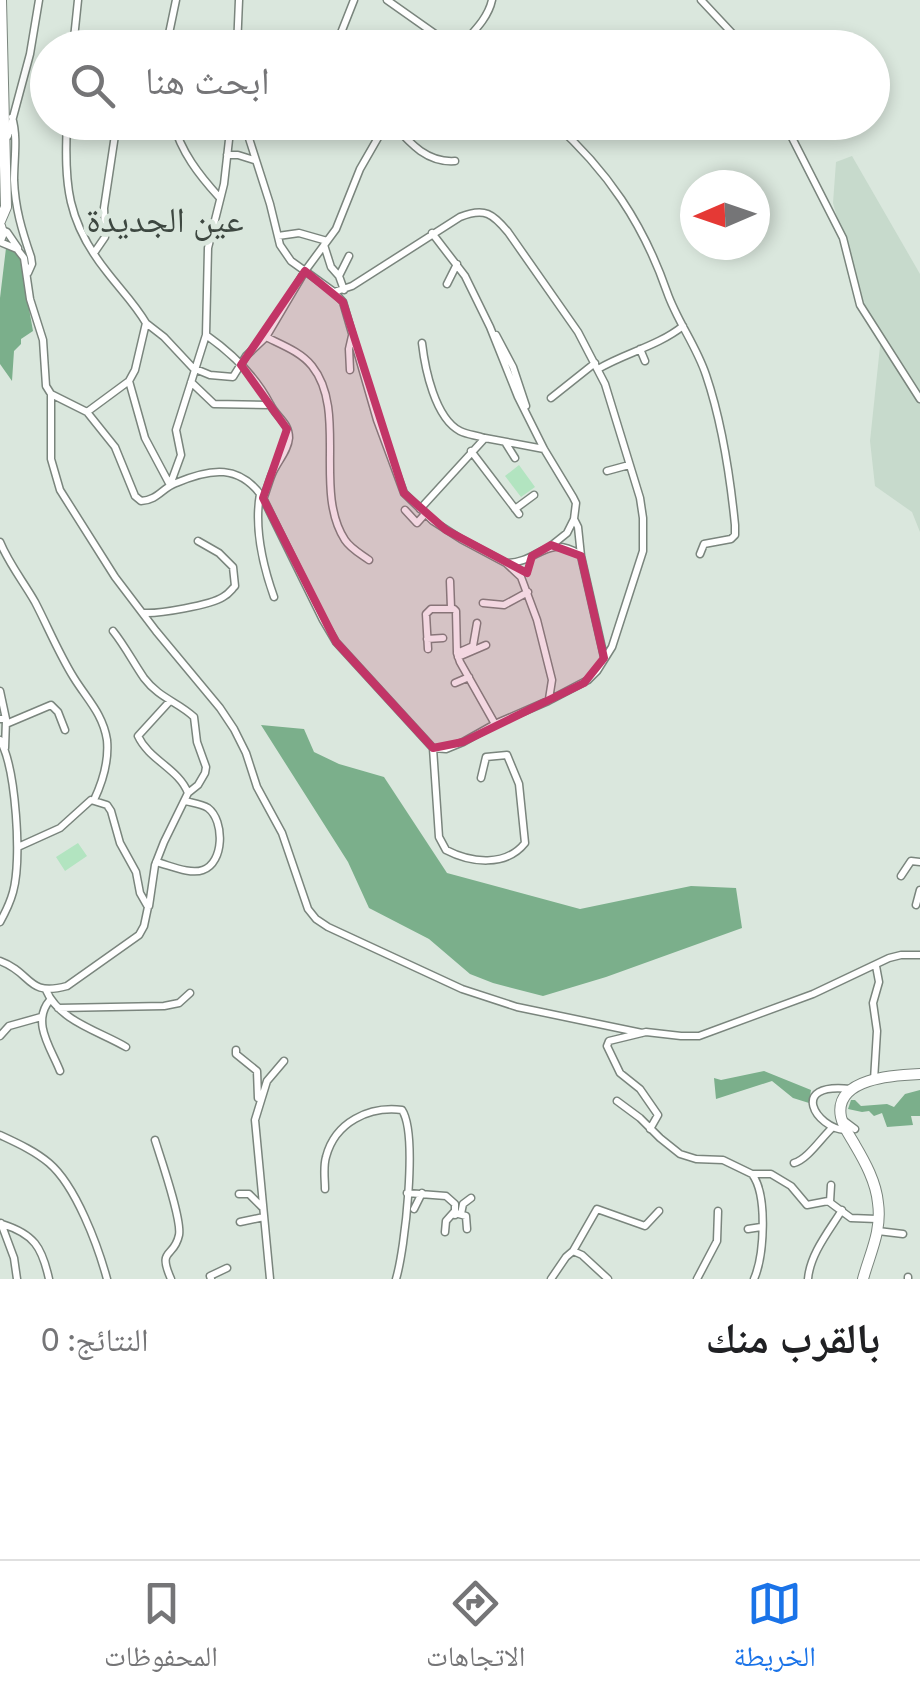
<!DOCTYPE html>
<html lang="ar">
<meta charset="utf-8">
<style>
:root{--surface:#fff;--page:#f6f6f6;--text:#202124;--muted:#757577;--line:#e0e0e0;--accent:#1a73e8}
body{margin:0;font-family:Overpass,"Noto Naskh Arabic",sans-serif;background:var(--page);color:var(--text);direction:rtl}
.compass{position:absolute;left:680px;top:170px;width:90px;height:90px;border-radius:50%;background:var(--surface);box-shadow:0 5px 15px #0003;rotate:268deg}
.list{margin:0;padding:0;list-style:none}
h2{display:flex;justify-content:space-between;align-items:center;height:130px;margin:0;padding:0 40px;font-size:42px}
h2 small{font-size:32px;font-weight:400;color:var(--muted)}
.icon{flex:none;width:55px;height:55px;fill:none;stroke:currentColor;stroke-width:2;stroke-linecap:round;stroke-linejoin:round}
.map{position:relative;flex:none;width:920px;height:1279px;overflow:hidden;direction:ltr}
.search{position:absolute;background:var(--surface);box-shadow:0 5px 15px #0003;left:30px;right:30px;top:30px;height:110px;display:flex;align-items:center;gap:25px;box-sizing:border-box;padding:0 35px;border-radius:55px;color:var(--muted);font-size:38px}
.sheet{height:280px;background:var(--surface)}
nav{display:flex;justify-content:space-around;align-items:center;box-sizing:border-box;height:140px;border-top:2px solid var(--line);background:var(--surface);font-size:28px;color:var(--muted)}
nav a{display:grid;justify-items:center;gap:5px}
nav .on{color:var(--accent)}
.map>svg:first-child{display:block}
</style>
<div class="map">
<svg width="920" height="1279" viewBox="0 0 920 1279">
<rect width="100%" height="100%" fill="#dae7dd"/>
<path fill="#c7dacc" d="M852 156 920 274V532L912 512 875 486 870 441 881 337 861 301 833 203 836 162Z"/>
<path fill="#b2e4c0" d="M519 465 535 487 521 497 505 476Z
M78 843 87 856 65 871 56 857Z"/>
<path fill="#7baf8b" d="M6 248 14 251 20 258 33 331 21 339V344L14 351 12 381 0 364V298Z
M261 725 304 729 314 752 339 764 384 777 447 873 580 909 691 886 736 888 742 928 606 977 543 996 493 983 470 974 429 939 369 908 348 862Z
M764 1071 811 1090 809 1103 793 1098 772 1081 716 1099 714 1078 721 1080Z
M920 1090V1116H911L913 1125 887 1127 882 1113 874 1116 869 1111 862 1112 848 1109 851 1100H855L861 1106 887 1104 894 1107 905 1094Z"/>
<g fill="none" stroke-linecap="round" stroke-linejoin="round">
<defs>
<path id="street" d="M387 0 455 48
M701 0 746 48
M73 48 78 0
M166 48 176 0
M237 48 239 0
M335 48 354 0
M459 48C472 33 488 19 492 0
M12 117C18 137 14 159 14 180 15 208 22 231 31 257L32 264 28 273
M173 122C181 152 199 175 219 197
M241 122 246 129 270 204 280 245 291 261 305 271 336 229 360 169 387 122
M391 122C409 142 426 163 455 161
M553 122C607 170 643 223 667 292 677 321 696 345 706 375 722 422 730 475 735 525V535L731 539 704 544 700 554
M784 122 843 238 860 305 920 399
M8 136 30 54 39 0
M227 155H238L254 160
M2 230 7 232 18 248
M432 233 465 276 490 327 518 397 544 449 573 497 576 503 574 519 578 527 581 556 604 657
M278 236 299 233 327 241
M0 242 17 249 24 258 30 299 43 340 46 386 51 394 87 412 129 381 135 370 146 323C135 304 120 289 107 272 67 222 64 185 67 122
M324 245 331 267 339 276
M94 253 105 237 104 208 115 135
M447 284 457 264
M344 290 339 276 349 256
M146 323 164 337 193 368 210 375 233 377 246 356 266 337 305 271 334 292 343 302 377 420 404 493 433 521 461 539 506 563 521 577 537 620 552 680 549 699
M206 335C233 354 255 375 270 404 276 417 289 422 289 438 288 451 277 462 272 474 269 481 267 489 264 497
M496 335 513 367 526 406
M266 337C282 345 301 352 312 366 348 411 313 491 345 540 351 549 361 554 369 560
M422 343C425 369 435 418 460 431 468 435 476 435 484 438
M640 349 645 361
M598 369C625 353 658 346 683 326
M350 370 349 349 352 336
M129 381 145 438 170 485
M191 382 214 404 270 405
M51 394V459L60 490 115 577 156 631 220 708 234 729 246 753 257 787 282 833 308 909 316 919 328 927 462 989 517 1007 642 1033
M551 398 595 363
M87 412 115 447 135 496 141 501C158 500 162 488 176 483 211 468 240 464 263 498L323 620 336 642 433 748 446 749 463 742 495 724 548 701 588 680 597 671 612 647 643 551V518L640 498 605 384 578 332 508 232C493 214 485 207 460 217L352 286 334 292
M505 442 515 458
M471 451 519 514
M607 471 629 465
M170 485 181 455 176 430 206 335 208 248 224 184 231 122
M260 494C254 528 263 566 274 597
M420 509 485 438 544 449
M515 509 534 495
M405 510 417 523 425 514
M0 542C9 564 23 581 35 602 48 627 59 654 74 678 87 699 103 714 107 740 109 761 103 781 94 800
M552 545 567 533 574 519
M508 563C538 562 547 534 579 554
M450 581 451 608
M483 603 504 605 528 592
M144 613C159 614 211 605 223 597 229 594 231 590 235 586L233 567 219 553 198 541
M113 631C125 646 133 662 144 678 159 698 178 702 194 717L197 742 206 767 205 773 198 785 188 793 164 842 155 865 149 906
M427 639 443 638
M428 649 426 614 431 609H454L456 611 457 653 460 662 495 724
M457 653 473 646 477 623
M458 657 486 645
M455 683 469 677
M0 691 6 719H0
M169 702 138 736C149 760 179 769 188 793
M6 724 51 705 58 712 65 730
M0 740C16 768 22 860 13 892 10 903 5 913 0 922
M5 748 6 720
M433 748 439 837 446 850C471 863 506 867 525 843L519 784 507 755 486 757 481 778
M156 862C169 865 190 875 203 870 224 863 225 821 208 808 202 804 193 803 185 801
M901 876 911 861 920 862
M916 905 920 890
M0 961C33 973 26 997 67 986L139 935 144 926 148 907 140 893 136 872 120 843 111 811 107 805 91 800 60 828 18 847
M46 990C59 1021 99 1031 126 1047
M50 1000C31 1022 51 1048 60 1071
M58 1008 164 1006 179 1003 190 993
M0 1036 9 1026 41 1017
M236 1050V1054L257 1071 258 1098
M874 1080 877 1031 873 1003 879 982 876 966
M617 1101 640 1118 660 1138 680 1154 696 1159 723 1160 752 1174H771L791 1186 807 1205 828 1201 851 1218 877 1219
M843 1120 855 1129
M650 1129 658 1115 640 1089 620 1073 607 1046 609 1041 646 1032 681 1036H699L813 994 889 958 901 955H920
M845 1130C816 1128 788 1082 850 1089
M0 1135C17 1143 35 1151 49 1163 76 1186 98 1246 107 1279
M155 1140C161 1159 182 1220 179 1235 174 1259 157 1247 171 1279
M794 1163C808 1159 821 1138 833 1127
M752 1174C768 1195 764 1256 754 1279
M325 1189C325 1179 323 1167 326 1157 335 1122 369 1106 402 1110 418 1134 405 1249 396 1279
M407 1193 446 1196 455 1204V1215
M239 1194H249L262 1207
M830 1202 831 1185
M414 1209 422 1193
M455 1213 466 1216 467 1229
M461 1214 463 1204 471 1198
M240 1222 264 1217
M1 1223 14 1258 17 1279
M2 1224C34 1234 42 1247 49 1279
M748 1229 761 1227
M878 1231 903 1234
M445 1232 446 1221 454 1212
M573 1251 597 1209 645 1226 659 1211
M211 1279 210 1276 227 1268
M270 1279 255 1120 267 1081 284 1061
M551 1279 566 1257 573 1251 582 1255 608 1279
M697 1279 717 1241 718 1211
M808 1279C810 1254 829 1231 842 1210
M908 1279V1277"/>
<path id="secondary" d="M0 221 6 207 1 0
M0 226 2 233 0 238
M863 1279C870 1253 882 1231 878 1203 876 1182 865 1162 855 1145 850 1136 843 1127 841 1117 833 1078 895 1075 920 1074"/>
</defs>
<use href="#street" stroke="#7a857d" stroke-width="9"/>
<use href="#secondary" stroke="#7a857d" stroke-width="12"/>
<use href="#street" stroke="#fff" stroke-width="6"/>
<use href="#secondary" stroke="#fff" stroke-width="10"/>
</g>
<path fill="#c23567" fill-opacity="0.2" stroke="#c23567" stroke-width="8" stroke-linejoin="round" d="M305 271 343 302 404 493 446 530 527 573 532 556 551 545 581 556 604 658 584 683 463 742 433 748 336 642 263 498 287 429 241 365Z"/>
<g text-anchor="middle" dominant-baseline="central" stroke-width="10" stroke-linejoin="round" paint-order="stroke">
<g font-size="35" fill="#3d4740" stroke="#dae7dd">
<text x="165" y="223">عين الجديدة</text>
</g>
</g>
</svg>
<svg class="compass" viewBox="-18 -18 36 36"><path d="M0-13l5 13h-10z" fill="#e53935"/><path d="M0 13l5-13h-10z" fill="#757577"/></svg>
<div class="search"><svg class="icon" aria-label="search" viewBox="0 0 24 24"><circle cx="10" cy="10" r="6"/><path d="M15 15l6 6"/></svg>ابحث هنا</div>
</div>
<section class="sheet">
<h2>بالقرب منك<small>النتائج: 0</small></h2>
<ul class="list">
</ul>
</section>
<nav>
<a class="on"><svg class="icon" aria-label="map" viewBox="0 0 24 24"><path d="M3 6l6-2 6 2 6-2v14l-6 2-6-2-6 2zM9 4v14M15 6v14"/></svg>الخريطة</a>
<a><svg class="icon" aria-label="directions" viewBox="0 0 24 24"><path d="M12 3l9 9-9 9-9-9zM9 14v-3h6M13 9l2 2-2 2"/></svg>الاتجاهات</a>
<a><svg class="icon" aria-label="saved" viewBox="0 0 24 24"><path d="M7 4h10v16l-5-4-5 4z"/></svg>المحفوظات</a>
</nav>
